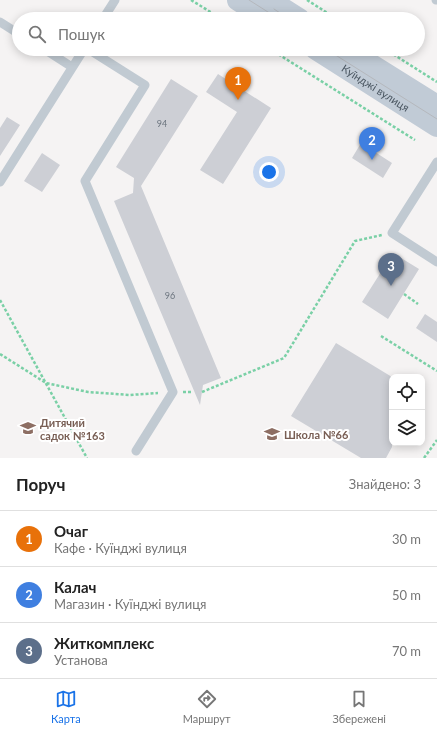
<!DOCTYPE html>
<html lang="uk">
<meta charset="utf-8">
<style>
:root{--surface:#fff;--page:#f6f6f6;--text:#222;--muted:#767676;--line:#e0e0e0;--accent:#1a73e8}
body{margin:0;font-family:Lato,sans-serif;background:var(--page);color:var(--text)}
.controls{position:absolute;right:12px;bottom:12px;display:grid;overflow:hidden;border-radius:8px;box-shadow:0 2px 10px #0003}
.controls button{width:36px;height:36px;display:grid;place-items:center;padding:0;border:0;border-bottom:1px solid var(--line);background:var(--surface);color:var(--text);font:20px sans-serif}
.you{position:absolute;left:269px;top:172px;width:14px;height:14px;margin:-10px;border:3px solid #fff;border-radius:50%;background:#1a73e8;box-shadow:0 0 0 6px #1a73e833}
.badge{display:grid;place-items:center;width:26px;height:26px;border-radius:50%;background:var(--accent);color:#fff;font-size:13px;font-weight:700}
.pin{position:absolute;translate:-50% -33px;filter:drop-shadow(0 1px 2px #0008)}
.pin::after{content:'';position:absolute;top:21px;width:14px;height:12px;background:inherit;clip-path:polygon(0 0,100% 0,50% 100%)}
.list{margin:0;padding:0;list-style:none}
h2{display:flex;justify-content:space-between;align-items:center;height:52px;margin:0;padding:0 16px;font-size:17px}
h2 small{font-size:13px;font-weight:400;color:var(--muted)}
.list li{display:grid;grid-template-columns:26px 1fr auto;gap:12px;align-items:center;box-sizing:border-box;height:56px;padding:0 16px;border-top:1px solid var(--line)}
.list b{display:block;font-size:15px;white-space:nowrap}
.list p{margin:0;font-size:13px;white-space:nowrap;color:var(--muted)}
.list em{font-size:13px;font-style:normal;color:var(--muted)}
.icon{flex:none;width:22px;height:22px;fill:none;stroke:currentColor;stroke-width:2;stroke-linecap:round;stroke-linejoin:round}
.map{position:relative;flex:none;width:437px;height:458px;overflow:hidden}
.search{position:absolute;background:var(--surface);box-shadow:0 2px 10px #0003;left:12px;right:12px;top:12px;height:44px;display:flex;align-items:center;gap:10px;box-sizing:border-box;padding:0 14px;border-radius:22px;color:var(--muted);font-size:15px}
.sheet{height:220px;background:var(--surface)}
nav{display:flex;justify-content:space-around;align-items:center;box-sizing:border-box;height:56px;border-top:1px solid var(--line);background:var(--surface);font-size:11px;color:var(--muted)}
nav a{display:grid;justify-items:center;gap:2px}
nav .on{color:var(--accent)}
.map>svg:first-child{display:block}
</style>
<div class="map">
<svg width="437" height="458" viewBox="0 0 437 458">
<rect width="100%" height="100%" fill="#f5f3f3"/>
<path fill="#cdcfd5" d="M218 74 271 108 223 184 200 170 237 112 206 92Z
M171 79 198 96 141 186 221 378 203 385 200 405 114 201 133 193 134 178 116 167Z
M7 117 20 125 0 156V128Z
M361 143 392 163 383 178 352 158Z
M42 153 60 165 42 192 24 181Z
M393 253 419 269 388 319 362 302Z
M425 314 437 322V342L416 328Z
M336 343 392 377V447L386 458H361L291 416Z"/>
<g fill="none" stroke-linecap="round" stroke-linejoin="round">
<path stroke="#7ad0a6" stroke-width="2.5" stroke-dasharray="3 2" stroke-linecap="butt" d="M191 0 222 19
M307 0 337 19
M270 49 415 140
M385 49 437 82
M404 294 418 304
M0 300 87 458
M381 336 437 371
M0 354 46 383 88 392 130 395 158 393
M183 392H193
M202 392 284 358 355 241 382 235
M424 458 437 440"/>
<path stroke="#c1cad2" stroke-width="9" d="M436 0H437
M103 19 115 0
M0 22 19 34
M44 49 72 67
M88 49 145 85 85 181 173 392 136 451
M437 162 392 233 437 262
M0 182 84 49"/>
<g stroke="#c1cbd6" stroke-width="22">
<path d="M238 0 268 19"/>
<path d="M269 0 299 19"/>
<path id="s1" d="M316 49 437 126"/>
<path d="M346 49 437 106"/>
</g>
<path stroke="#b5b8bd" stroke-width="1" d="M249 0 279 19
M274 9 289 19
M326 49 437 119"/>
</g>
<defs>
<symbol id="school-bare" viewBox="-9 -9 18 18"><path d="M0-5L7-2L0 1L-7-2ZM-4 1L0 2.5L4 1V4Q0 6-4 4Z" fill="#8d6e63" stroke="#fff" stroke-width="2.5" paint-order="stroke"/></symbol>
</defs>
<g fill-rule="evenodd">
<use href="#school-bare" x="17" y="417" width="22" height="22"/>
<use href="#school-bare" x="261" y="423" width="22" height="22"/>
</g>
<g text-anchor="middle" dominant-baseline="central" stroke-width="4" stroke-linejoin="round" paint-order="stroke">
<g font-size="9" fill="#6b747e">
<text x="162" y="123">94</text>
<text x="170" y="295">96</text>
</g>
<g font-size="11" fill="#4a5661" stroke="#fff">
<text stroke="none"><textPath href="#s1" startOffset="71">Куїнджі вулиця</textPath></text>
</g>
<g font-size="11" font-weight="bold" fill="#785e54" stroke="#fff" text-anchor="start">
<text x="40" y="422">Дитячий<tspan x="40" dy="13">садок №163</tspan></text>
<text x="284" y="434">Школа №66</text>
</g>
</g>
</svg>
<div class="controls">
<button><svg class="icon" aria-label="locate" viewBox="0 0 24 24"><circle cx="12" cy="12" r="6"/><path d="M12 2v4M12 18v4M2 12h4M18 12h4"/></svg></button>
<button><svg class="icon" aria-label="layers" viewBox="0 0 24 24"><path d="M12 4l9 5-9 5-9-5zM3 14l9 5 9-5"/></svg></button>
</div>
<div class="you"></div>
<div class="pin badge" style="left:238px;top:100px;background:#e8710a">1</div>
<div class="pin badge" style="left:372px;top:160px;background:#3f7fe0">2</div>
<div class="pin badge" style="left:391px;top:286px;background:#5c6f8a">3</div>
<div class="search"><svg class="icon" aria-label="search" viewBox="0 0 24 24"><circle cx="10" cy="10" r="6"/><path d="M15 15l6 6"/></svg>Пошук</div>
</div>
<section class="sheet">
<h2>Поруч<small>Знайдено: 3</small></h2>
<ul class="list">
<li><span class="badge" style="background:#e8710a">1</span><div><b>Очаг</b><p>Кафе · Куїнджі вулиця</p></div><em>30 m</em></li>
<li><span class="badge" style="background:#3f7fe0">2</span><div><b>Калач</b><p>Магазин · Куїнджі вулиця</p></div><em>50 m</em></li>
<li><span class="badge" style="background:#5c6f8a">3</span><div><b>Житкомплекс</b><p>Установа</p></div><em>70 m</em></li>
</ul>
</section>
<nav>
<a class="on"><svg class="icon" aria-label="map" viewBox="0 0 24 24"><path d="M3 6l6-2 6 2 6-2v14l-6 2-6-2-6 2zM9 4v14M15 6v14"/></svg>Карта</a>
<a><svg class="icon" aria-label="directions" viewBox="0 0 24 24"><path d="M12 3l9 9-9 9-9-9zM9 14v-3h6M13 9l2 2-2 2"/></svg>Маршрут</a>
<a><svg class="icon" aria-label="saved" viewBox="0 0 24 24"><path d="M7 4h10v16l-5-4-5 4z"/></svg>Збережені</a>
</nav>
